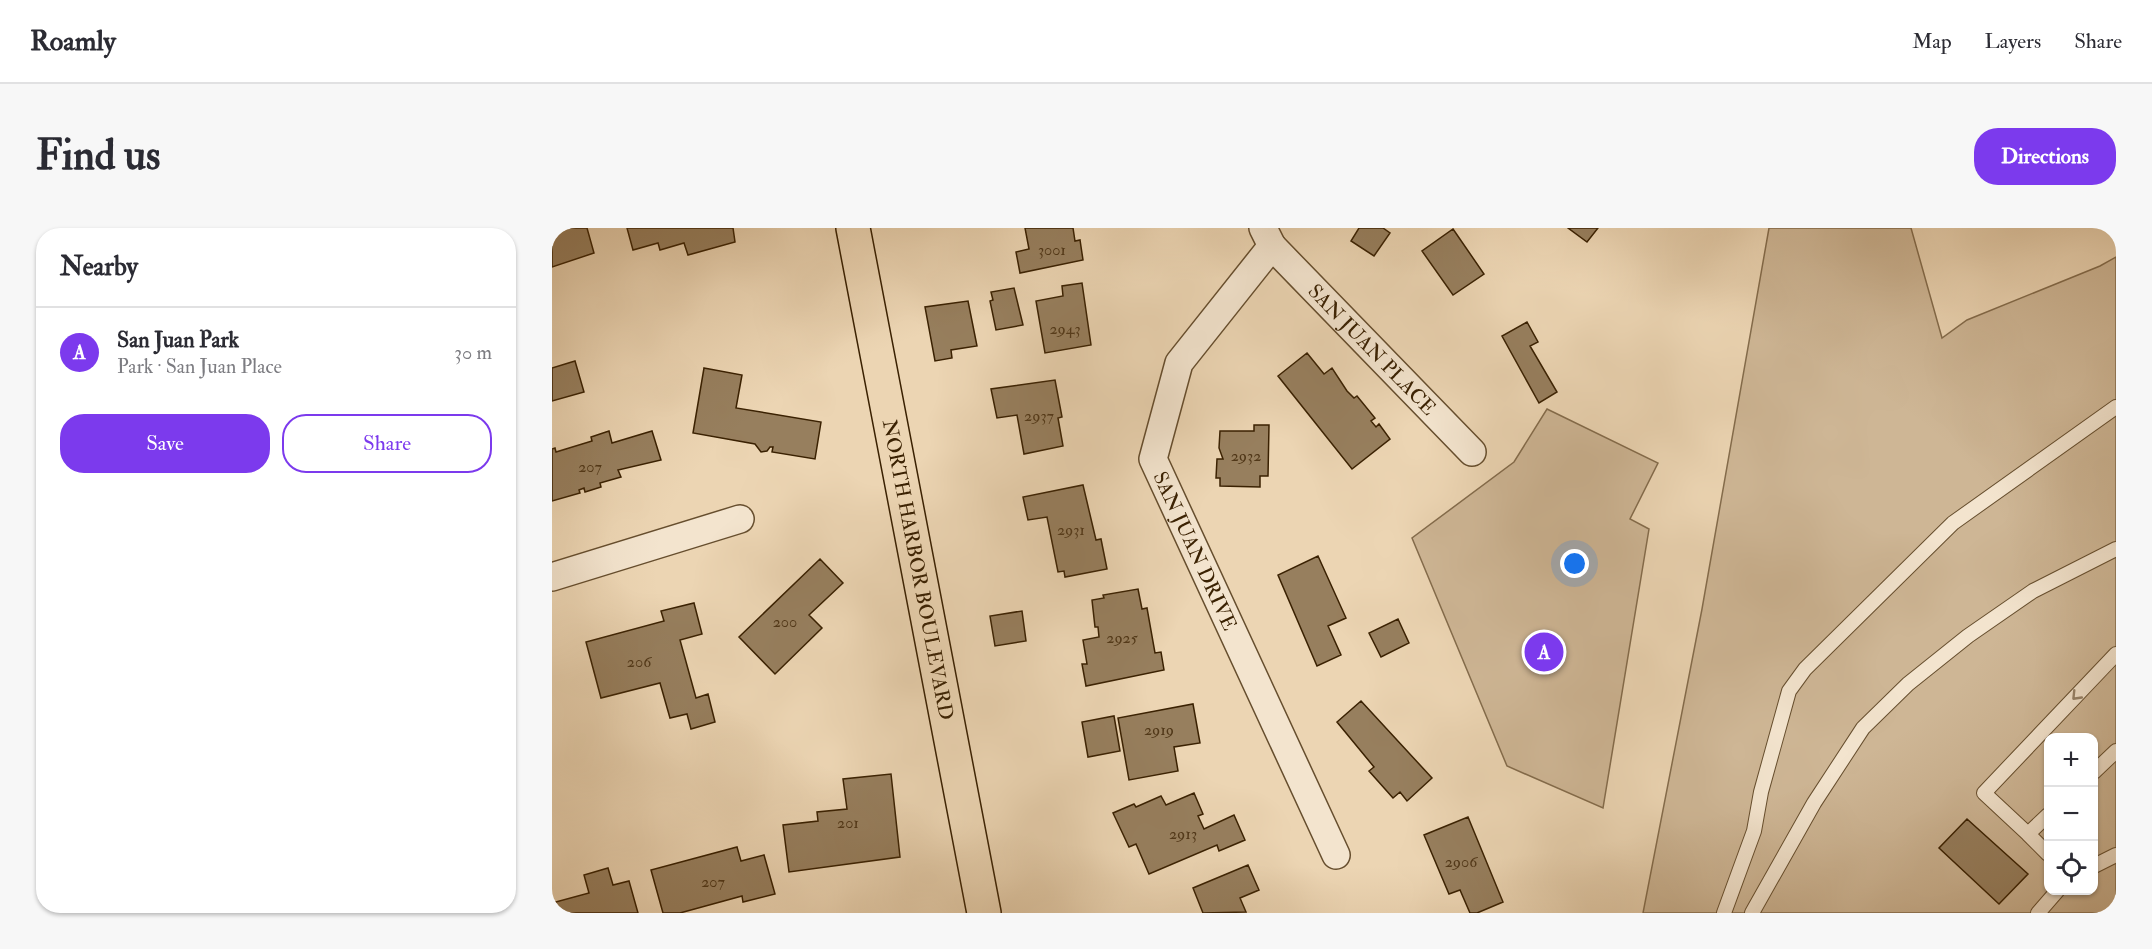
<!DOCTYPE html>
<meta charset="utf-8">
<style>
:root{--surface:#fff;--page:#f7f7f7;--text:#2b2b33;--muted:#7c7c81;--line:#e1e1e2;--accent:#7c3aed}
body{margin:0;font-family:"IM FELL Double Pica",serif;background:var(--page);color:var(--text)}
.controls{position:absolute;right:18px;bottom:18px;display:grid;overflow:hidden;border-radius:12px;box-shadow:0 2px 4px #0004}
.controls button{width:54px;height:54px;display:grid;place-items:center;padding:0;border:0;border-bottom:2px solid var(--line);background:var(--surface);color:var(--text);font:30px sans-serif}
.you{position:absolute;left:1023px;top:336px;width:21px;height:21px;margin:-15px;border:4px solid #fff;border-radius:50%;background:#1a73e8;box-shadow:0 0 0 9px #1a73e833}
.badge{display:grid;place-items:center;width:39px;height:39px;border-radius:50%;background:var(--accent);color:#fff;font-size:20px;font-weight:700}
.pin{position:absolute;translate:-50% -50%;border:3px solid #fff;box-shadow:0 2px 6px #0006}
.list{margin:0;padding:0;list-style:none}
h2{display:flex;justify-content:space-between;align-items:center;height:78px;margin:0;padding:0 24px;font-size:26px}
h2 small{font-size:20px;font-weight:400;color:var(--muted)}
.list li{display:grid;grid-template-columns:39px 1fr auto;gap:18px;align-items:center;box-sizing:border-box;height:90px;padding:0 24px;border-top:2px solid var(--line)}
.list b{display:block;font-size:22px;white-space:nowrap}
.list p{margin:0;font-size:20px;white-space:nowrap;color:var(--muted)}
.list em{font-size:20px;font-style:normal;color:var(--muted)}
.actions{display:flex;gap:12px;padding:18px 24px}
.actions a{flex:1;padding:14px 0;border:2px solid var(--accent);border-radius:24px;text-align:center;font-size:21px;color:var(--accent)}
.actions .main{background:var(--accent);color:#fff}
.icon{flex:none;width:33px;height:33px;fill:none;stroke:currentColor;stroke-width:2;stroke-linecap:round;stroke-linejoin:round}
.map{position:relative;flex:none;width:1564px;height:685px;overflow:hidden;border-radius:24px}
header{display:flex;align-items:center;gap:36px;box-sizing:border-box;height:84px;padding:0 30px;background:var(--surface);border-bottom:2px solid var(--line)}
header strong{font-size:28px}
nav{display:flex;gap:33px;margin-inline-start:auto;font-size:21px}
.intro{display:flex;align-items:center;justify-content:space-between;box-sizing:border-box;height:144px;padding:0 36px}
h1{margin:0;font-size:42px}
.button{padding:15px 27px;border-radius:24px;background:var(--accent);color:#fff;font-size:21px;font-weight:700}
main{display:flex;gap:36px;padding:0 36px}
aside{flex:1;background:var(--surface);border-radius:24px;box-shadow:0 2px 4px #0004}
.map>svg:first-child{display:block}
</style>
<header>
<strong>Roamly</strong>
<nav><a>Map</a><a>Layers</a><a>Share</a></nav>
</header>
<div class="intro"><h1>Find us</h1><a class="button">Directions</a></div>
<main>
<aside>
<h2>Nearby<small></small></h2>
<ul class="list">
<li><span class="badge">A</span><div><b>San Juan Park</b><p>Park · San Juan Place</p></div><em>30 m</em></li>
</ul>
<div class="actions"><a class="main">Save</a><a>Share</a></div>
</aside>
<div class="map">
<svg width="1564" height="685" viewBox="0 0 1564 685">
<rect width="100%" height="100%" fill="#ecd5b3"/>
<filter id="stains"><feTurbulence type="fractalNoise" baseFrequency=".00333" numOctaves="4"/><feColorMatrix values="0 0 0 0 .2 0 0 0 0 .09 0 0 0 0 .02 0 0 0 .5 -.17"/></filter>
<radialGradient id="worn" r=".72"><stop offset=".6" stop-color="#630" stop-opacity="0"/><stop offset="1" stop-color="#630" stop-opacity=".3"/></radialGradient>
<path fill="#ceb695" stroke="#846c4c" stroke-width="1.5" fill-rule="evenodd" d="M1217 0H1359L1390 110 1415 92 1548 38 1564 29V685H1091L1150 381ZM1496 509H1542V662H1496Z
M995 181 1106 235 1078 291 1097 301 1051 580 955 538 860 310 962 234Z"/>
<path fill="#977f5e" stroke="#3a2102" stroke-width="1.5" d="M0 0H35L42 25 0 39Z
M75 0H181L183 14 136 27 132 15 108 22 106 15 81 22Z
M473 0H521L523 13 528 12 531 32 468 45 464 24 477 21Z
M807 0H831L838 5 822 28 799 13Z
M1016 0H1046L1035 14Z
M901 1 932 46 901 67 870 23Z
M530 55 539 117 493 125 484 73 511 68 510 58Z
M462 60 471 97 444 102 438 73 441 72 439 64Z
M416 73 425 118 399 122 400 130 383 133 373 79Z
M975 94 986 114 978 118 1005 164 987 175 950 108Z
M755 125 772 146 780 140 795 163 802 170 805 168 823 190 819 193 824 199 827 196 838 211 800 241 726 148Z
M23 133 32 164 0 173V140Z
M152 140 190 147 184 180 269 194 263 231 220 224 221 219H218L215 223 209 224 203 216 141 205Z
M503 152 510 189 506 190 511 218 472 226 465 187 445 190 439 161Z
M702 197H717L716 248H708V259L668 258V250H664L665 231H671L667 220 668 203H702Z
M57 203 60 215 100 203 109 232 66 242 69 249 48 255 49 259 33 264 32 260 27 262 28 265 0 273V221L3 220 4 224 40 213 39 209Z
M531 257 544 312 549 311 555 341 513 349 512 343 506 344 495 289 476 292 471 269Z
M766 328 794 390 776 398 789 427 765 438 726 347Z
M268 331 291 355 257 387 270 400 223 446 187 409Z
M586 361 590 381 595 380 603 425 609 424 612 442 534 458 530 436H535L531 412 547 409 546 399H543L540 372 552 370 551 367Z
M142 375 150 406 128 412 144 470 156 466 163 494 139 501 135 486 118 490 108 455 49 470 34 414 112 393 109 383Z
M470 383 474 413 443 418 438 388Z
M846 391 857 415 829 429 817 405Z
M809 473 880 550 855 573 848 564 841 570 817 543 822 539 785 494Z
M641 476 648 515 622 519 626 543 577 552 566 490Z
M562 488 568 523 536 529 530 494Z
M339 546 348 629 237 644 231 597 266 593 265 584 295 581 291 551Z
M642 565 651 586 646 588 652 601 682 587 693 612 667 623 665 617 597 646 584 616 577 619 561 585 582 576 584 579 609 568 614 577Z
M916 589 951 674 925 685H918L908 662 897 666 872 607Z
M1415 591 1476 646 1447 676 1387 620Z
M185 619 189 633 212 627 223 666 191 674 190 668 128 685H111L99 642Z
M696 637 707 662 688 670 694 684 651 685 641 660Z
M56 640 61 657 77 653 86 685H0V675L37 665 32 647Z"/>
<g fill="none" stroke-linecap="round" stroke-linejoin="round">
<defs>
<path id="service" d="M1542 544 1564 523
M1496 587 1476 606 1432 565 1564 426
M1476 606 1496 626
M1542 638 1564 627
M1172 685 1202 603 1209 564 1237 463 1253 441 1401 295 1564 179
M1200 685 1262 575 1311 500 1356 456 1416 408 1481 363 1564 321
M1486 685 1506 662"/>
<g id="minor">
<path id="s1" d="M711 0 720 18 627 135 601 231 784 627"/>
<path id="s2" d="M720 18 920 224"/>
<path d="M0 349 188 291"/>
</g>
<g id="primary">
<path id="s3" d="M301 0 432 685"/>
</g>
</defs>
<use href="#service" stroke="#664e2e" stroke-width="16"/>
<use href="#minor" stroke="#664e2e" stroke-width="30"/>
<use href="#primary" stroke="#3a2102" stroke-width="36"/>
<use href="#service" stroke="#f3e4ce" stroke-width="14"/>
<use href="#minor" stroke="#f3e4ce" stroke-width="27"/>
<use href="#primary" stroke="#ecd5b3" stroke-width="33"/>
</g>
<defs><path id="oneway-chevron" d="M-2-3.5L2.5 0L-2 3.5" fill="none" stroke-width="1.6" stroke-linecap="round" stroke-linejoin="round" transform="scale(1.5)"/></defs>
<use stroke="#968268" href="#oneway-chevron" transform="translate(1524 468) rotate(134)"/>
<g text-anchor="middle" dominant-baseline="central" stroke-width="5" stroke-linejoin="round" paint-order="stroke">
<g font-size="16" fill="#513819">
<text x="500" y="22">3001</text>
<text x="513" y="101">2943</text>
<text x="487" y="188">2937</text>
<text x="694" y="228">2932</text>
<text x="38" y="239">207</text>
<text x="519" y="302">2931</text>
<text x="233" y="394">200</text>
<text x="570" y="410">2925</text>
<text x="87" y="434">206</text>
<text x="607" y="502">2919</text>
<text x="296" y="595">201</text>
<text x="631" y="606">2913</text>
<text x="909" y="634">2906</text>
<text x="161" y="654">207</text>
</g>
<g font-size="20" fill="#3a2102" stroke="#f3e4ce">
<text stroke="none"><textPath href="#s2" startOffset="144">SAN JUAN PLACE</textPath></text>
<text stroke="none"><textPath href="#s1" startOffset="370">SAN JUAN DRIVE</textPath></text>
<text stroke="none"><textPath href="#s3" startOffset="348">NORTH HARBOR BOULEVARD</textPath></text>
</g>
</g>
<rect width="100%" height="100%" filter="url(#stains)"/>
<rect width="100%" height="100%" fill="url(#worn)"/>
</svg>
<div class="controls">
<button>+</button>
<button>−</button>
<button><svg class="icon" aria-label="locate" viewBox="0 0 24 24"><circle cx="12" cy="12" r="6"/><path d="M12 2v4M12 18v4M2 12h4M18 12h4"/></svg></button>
</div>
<div class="you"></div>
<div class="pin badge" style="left:992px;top:424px">A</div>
</div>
</main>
